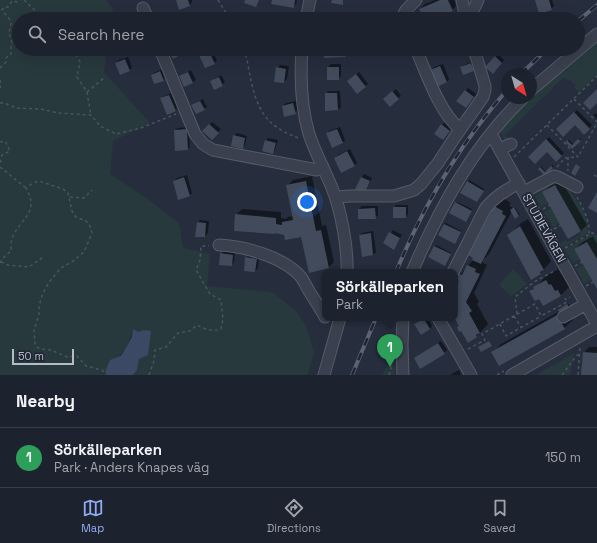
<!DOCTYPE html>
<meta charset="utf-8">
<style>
:root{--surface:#1c222e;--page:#252a36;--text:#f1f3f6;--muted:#a0a4aa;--line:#3a3f4a;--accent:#91abf2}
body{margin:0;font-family:"Space Grotesk",sans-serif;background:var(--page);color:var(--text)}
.compass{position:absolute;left:501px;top:68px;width:36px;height:36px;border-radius:50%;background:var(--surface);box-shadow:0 4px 16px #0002;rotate:143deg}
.scale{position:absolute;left:12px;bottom:10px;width:62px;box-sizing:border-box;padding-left:4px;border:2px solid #b6bbc8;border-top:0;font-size:11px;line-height:14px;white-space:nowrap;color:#b6bbc8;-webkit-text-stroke:3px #1f2532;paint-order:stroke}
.you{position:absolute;left:307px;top:202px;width:14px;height:14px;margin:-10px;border:3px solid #fff;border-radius:50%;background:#1a73e8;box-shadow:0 0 0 6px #1a73e833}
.badge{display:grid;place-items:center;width:26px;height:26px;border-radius:50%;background:var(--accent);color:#fff;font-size:13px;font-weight:700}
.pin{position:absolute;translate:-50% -33px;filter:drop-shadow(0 1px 2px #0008)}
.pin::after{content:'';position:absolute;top:21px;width:14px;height:12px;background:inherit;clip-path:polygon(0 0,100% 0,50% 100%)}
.popup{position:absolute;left:322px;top:269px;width:136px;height:52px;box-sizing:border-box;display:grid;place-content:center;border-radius:8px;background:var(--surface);filter:drop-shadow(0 1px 3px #0005);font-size:13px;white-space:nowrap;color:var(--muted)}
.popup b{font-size:15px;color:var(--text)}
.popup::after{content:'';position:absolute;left:50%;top:100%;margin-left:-8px;border:8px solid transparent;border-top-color:var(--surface)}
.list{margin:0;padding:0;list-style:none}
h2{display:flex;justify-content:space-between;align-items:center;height:52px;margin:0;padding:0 16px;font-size:17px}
h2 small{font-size:13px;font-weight:400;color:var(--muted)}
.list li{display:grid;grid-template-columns:26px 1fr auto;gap:12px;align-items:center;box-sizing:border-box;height:60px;padding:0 16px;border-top:1px solid var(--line)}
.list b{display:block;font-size:15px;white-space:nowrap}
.list p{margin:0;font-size:13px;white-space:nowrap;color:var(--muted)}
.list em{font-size:13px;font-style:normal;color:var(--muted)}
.icon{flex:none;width:22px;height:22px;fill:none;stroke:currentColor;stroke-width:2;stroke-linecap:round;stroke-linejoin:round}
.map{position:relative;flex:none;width:597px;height:375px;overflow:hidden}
.search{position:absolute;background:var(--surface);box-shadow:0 4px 16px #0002;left:12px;right:12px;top:12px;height:44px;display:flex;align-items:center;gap:10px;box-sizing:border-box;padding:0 14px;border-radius:22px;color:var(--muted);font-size:15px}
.sheet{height:112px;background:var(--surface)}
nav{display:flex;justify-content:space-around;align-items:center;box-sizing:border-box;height:56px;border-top:1px solid var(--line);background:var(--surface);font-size:11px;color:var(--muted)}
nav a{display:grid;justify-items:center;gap:2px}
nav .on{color:var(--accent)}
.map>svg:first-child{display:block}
</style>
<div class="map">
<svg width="597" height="375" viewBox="0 0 597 375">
<rect width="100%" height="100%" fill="#262d3d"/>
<path fill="#28393e" d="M0 0H106L113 9 111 19H19V49H107L104 72 150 123 113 141 110 174 145 197 179 223 183 248 210 254 207 286 272 292 295 310 306 326 314 352 308 375H133C137 370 137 365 139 359 143 348 148 345 151 332L143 330 139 332 133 329C128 348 118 359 105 372L107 375H0V249L1 248 0 247Z
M597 42V75L579 92 574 87 576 86 570 80 568 81 564 77 505 135 508 140 505 142 501 133 506 122 555 76Z
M553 179C569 184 592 216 587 234L563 247 561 243 566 240 567 242 580 235 579 233 581 231 555 185 542 192 548 203 541 207 535 196 541 192 539 187Z
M551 208 560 223 553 227 544 212Z
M590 235H597V259L587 242 574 249 580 259 573 263 565 249Z
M583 265 591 279 584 284 576 269Z
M513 269 527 284 511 296 499 285Z
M574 353 570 375H536Z
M391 358 394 360 395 375H382Z"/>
<path fill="#3c4965" d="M133 329 139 332 143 330 151 331 148 355 139 359 137 370 133 375H107L105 372 110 360 121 356 132 337Z"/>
<path fill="#0007" d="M177 0H192V2L190 5Z
M273 0H297L296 4 293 7Z
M435 0H454L456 6 452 10 431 19H425L420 9 425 4Z
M536 0H552L554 6 551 9Z
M283 13 295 15 294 19H280V16Z
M340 13 353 15 352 19H336L337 16Z
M139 14 141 19H129L131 17Z
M170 16 171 19H162Z
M170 49H184L185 51 182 54Z
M205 49H212L217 61 214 63 199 53Z
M267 49H290V51L287 54Z
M324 49H350V52L346 56Z
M498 54 504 60 496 70 495 57Z
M128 57 132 67 130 70 121 74 116 63 119 60Z
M473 61 476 68 473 71 461 67 464 65Z
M331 64H341V76L338 79 328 67Z
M443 64 449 79 447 82 431 70 434 67Z
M280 65 289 66 287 79 284 82 277 68Z
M163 69 166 77 163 80 152 75 155 72Z
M191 70 196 80 185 86 181 76Z
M359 72 368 84 365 86 351 79Z
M221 75 225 82 222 85 211 81Z
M468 88 476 94 468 104 465 91Z
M396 89 401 96 398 98 387 97Z
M328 91H340L341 107 338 110 326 94Z
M172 93 178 108 175 111 162 98 164 96Z
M203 99 207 107 204 109 193 105Z
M296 101 298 110 295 113 283 106 286 103Z
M577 110 592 125 584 133 575 124 557 129Z
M596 113 597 114V119L593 115Z
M212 122 221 129 212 139 203 131Z
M445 122 452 127 446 136 442 125Z
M189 127 190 147 188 149 175 130 178 128Z
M340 127 345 140 342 143 327 134 329 131Z
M237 133 247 136 245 145 242 148 234 136Z
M549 137 564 153 556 161 547 151 530 157Z
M268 138 278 140 275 150 273 153 265 141Z
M580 138 581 139 572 148 566 142 569 140 574 145Z
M350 149 357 163 354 166 336 158 338 155Z
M553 165 554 166 545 175 539 169 541 166 546 172Z
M364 174 372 178 367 189 365 192 357 188 362 177Z
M187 175 192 193 189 196 174 181 177 178Z
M312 176 322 226 326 225 334 262 328 268 302 236 285 234 236 215 242 209 281 212V218L286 219 288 217 293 216 287 186 293 180Z
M469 180 484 189 478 200 468 182Z
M561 180 587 225 581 231 569 237 544 192 549 187Z
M503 198 511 203 509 206 514 208 515 207 520 215 518 216 512 211 489 254 483 260V263L487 265 474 293 479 302 477 304 488 324 476 337 460 326 458 317 455 312V291L460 281V275L473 260 494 207Z
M457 202 472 209 467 220 456 203Z
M396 205H408V214L406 217 394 208Z
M362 206H378V215L375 218 359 209Z
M528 219 551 261 540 274 508 236 521 223Z
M200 220 209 221 208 233 205 236H197V223Z
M446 223 461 231 456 241 444 224Z
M393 230 402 235 394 248 384 243Z
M373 231 376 252 373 255 360 235 362 233Z
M593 236 597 244V287L575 249 581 243Z
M436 245 451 253 446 263 435 246Z
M223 251 235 252 234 262 232 265 221 254Z
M249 255 259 256 258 268 255 271 246 258Z
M558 269 561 274 562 273 572 284 561 295 540 298 531 292 546 276Z
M569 304 570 307 567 309 573 320 564 328 493 353 501 344 560 311V309Z
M425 318H428L432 326 430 329 416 324Z
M441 341 447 350 444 353 415 358Z
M589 347H597V375H582L584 353Z
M459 370 461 375H450Z"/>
<path fill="#424b5c" d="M176 0H188L190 6 179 10Z
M245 0H259L256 7 244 3Z
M272 0H295L294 8 271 4Z
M332 0H343V5L331 3Z
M440 0H448L453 11 433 19H424L419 9Z
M535 0H549L552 10 539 14Z
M280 16 295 18V19H279Z
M336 16 353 18V19H335Z
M140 49H151L152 52 143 56Z
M170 49H180L182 54 173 59 168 50Z
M207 49H208L215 64 205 68 198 53Z
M266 49H288V55H266Z
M323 49H346V57L324 58Z
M357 49H381V53L357 52Z
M421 49H442L424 57Z
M495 56 502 63 493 74 485 67Z
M125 59 130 71 120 75 115 63Z
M471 63 474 71 463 75 460 67Z
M440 66 447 82 437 87 430 70Z
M276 67 286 69 284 83 274 82Z
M327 67H339V80H327Z
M160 71 164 81 154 84 151 75Z
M188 72 193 83 184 87 179 76Z
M356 74 366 87 357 94 347 81Z
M219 77 223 86 214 90 210 81Z
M597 89V103L590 110 583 103Z
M465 90 474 97 466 108 456 101Z
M392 91 399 99 390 107 383 99Z
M325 93H337L338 110 325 111Z
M169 95 176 111 167 115 160 98Z
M200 101 205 110 196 114 191 105Z
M293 103 296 114 284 117 282 106Z
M574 112 590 129 584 135 575 125 563 137 556 129Z
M209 124 219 133 212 140 202 131Z
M441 124 450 131 443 140 434 134Z
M187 129 188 150 175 151 174 130Z
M337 129 343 143 332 148 326 133Z
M233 135 245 138 243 149 231 146Z
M546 139 562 156 556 162 547 152 535 164 528 157Z
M578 139 581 141 572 149 565 142 567 140 572 145Z
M265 140 276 143 273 154 262 151Z
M347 151 355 166 341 173 334 158Z
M576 164 580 167 575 176 571 173Z
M551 166 553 168 545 176 538 169 540 167 545 172Z
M184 177 190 196 178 200 173 181Z
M361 177 370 181 365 193 355 189Z
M306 181 316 231 321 230 329 268 309 273 301 237 285 240 284 235 275 233V234L234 231 235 214 276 218V224L282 225V222L293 220 286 185Z
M467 181 484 191 477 202 460 193Z
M555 185 581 231 568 239 542 192Z
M597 192V213L588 208Z
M455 202 472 211 466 222 449 213Z
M494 206 503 211 502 214 506 216 481 264 472 260 473 258 468 255Z
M393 207H406V218H393Z
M514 207 519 216 515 219 510 210Z
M375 208 376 219H358V209Z
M197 222 206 223 205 237H195Z
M444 224 461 232 455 244 438 235Z
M520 226 544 270 540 272 541 274 531 280 507 235Z
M389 232 400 238 394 250 383 243Z
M371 233 373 255 362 257 359 235Z
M587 242 597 259V289L574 249Z
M434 246 451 254 445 266 428 257Z
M220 253 233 255 232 266 219 265Z
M245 257 257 259 255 272 244 271Z
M467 265 476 269 475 272 480 274 466 302 472 311 469 313 480 333 476 335 477 337 468 343 461 331 459 332 457 327 459 326 455 319 457 318 455 314V289L459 281 457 280 459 274 462 275Z
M546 280 549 285 551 284 555 291 558 290 561 296 543 306 539 299 535 301 529 291 534 289 533 287Z
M567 304 570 309 561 314 558 310Z
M557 315 565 329 499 366 491 352Z
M424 319 430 329 421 335 414 324Z
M489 341 492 346 481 352 478 347Z
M438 343 445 354 420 369 414 358Z
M583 352 597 353V375H581Z"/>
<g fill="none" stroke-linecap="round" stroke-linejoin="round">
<defs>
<path id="minor" d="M462 0 466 19
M143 8 148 19
M306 19 310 0
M404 19 403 16 406 10 416 0
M469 19 478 0
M160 49 195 134 203 144 213 150 317 170 323 167
M302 49C300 77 301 107 309 134 315 153 325 170 332 188 341 210 348 248 347 272
M416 49C426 72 440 114 460 129
M531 90 597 34
M491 134 597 324
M500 149 511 144
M524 192 554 176 560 178 577 187
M336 197 350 196H394L414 190 421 184 438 163 455 137 483 97 485 90V86L474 49
M219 245C244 246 284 257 301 277 304 281 306 286 309 291 314 299 320 308 325 317
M412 272C439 209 473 146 523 98
M453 272 485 209C494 197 506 190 519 183
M563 317 586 304
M438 318 471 375
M324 375 340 318
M403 375 402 345 403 318
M512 375 597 326"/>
</defs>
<use href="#minor" stroke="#555b68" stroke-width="13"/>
<path stroke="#46565b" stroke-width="1.5" stroke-dasharray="3 3" stroke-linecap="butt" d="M24 0 41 16 58 19
M218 0 230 19
M73 49 80 62 77 77 87 92 91 115
M244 49C248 61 249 73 252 85 260 117 271 128 301 139
M0 68 6 62V58L11 54V47L12 43 9 33 11 23 10 20 2 10 4 7H8L12 1 17 2 18 0
M0 80 1 85 0 88
M87 92 104 78
M574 99 597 122
M0 103H4L17 108 41 109 58 113 91 115 100 126 116 134 141 128 176 114
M547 125 578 157 597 123
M0 142 5 141 10 151 2 155 0 165
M514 157 597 76
M568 157V171
M0 167 26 188
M557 167 565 158 577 157
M594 175 597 177
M70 197 84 198 92 190
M577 197C583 208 590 221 589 234
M543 209 550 205
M554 229 561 225
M565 248 588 235 592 233 597 234
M1 262 8 265 29 267 43 257
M0 263 4 257 11 251C11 247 11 242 12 238 21 218 40 213 26 188L33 183 39 181 63 189 68 193 72 211 76 217 86 221 90 226 92 233 84 252 73 261 61 268 49 282 43 293 39 306V314L34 330 35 344 37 347 40 349 51 350 67 357 77 356 86 366 102 370 106 375
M575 266 582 262
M586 286 593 282
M517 314 515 297 534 282 556 270
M514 316 521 327
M500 324 506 336 541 316
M468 349 485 340 482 334 535 304 541 316 567 302 565 299 570 297
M149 375 154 361 155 350 166 347 178 333 190 331 197 325C204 329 213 332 221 329L223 319 221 300 210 294 196 270 200 260 201 246H209
M389 375 392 365
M497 375 504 371
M562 375 577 355H579
M578 375 580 347"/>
<use href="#minor" stroke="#3a404d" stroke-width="11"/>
<defs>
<path id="rail" d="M578 21 597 5
M521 74 547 49
M396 272C424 204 459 145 507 90
M352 375 376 318"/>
</defs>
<use href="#rail" stroke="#5c6374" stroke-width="4"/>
<use href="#rail" stroke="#1f2532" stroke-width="2.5" stroke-dasharray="8" stroke-linecap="butt"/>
</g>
<g text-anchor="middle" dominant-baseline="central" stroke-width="3.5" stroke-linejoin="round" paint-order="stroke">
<g font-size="12" fill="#b6bbc8" stroke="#1f2532">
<text transform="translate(544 228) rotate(61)">STUDIEVÄGEN</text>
</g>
</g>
</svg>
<svg class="compass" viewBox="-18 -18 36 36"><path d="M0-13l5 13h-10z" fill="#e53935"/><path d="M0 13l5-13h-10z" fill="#a0a4aa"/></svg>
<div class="scale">50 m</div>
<div class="you"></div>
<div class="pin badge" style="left:390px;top:367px;background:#2e9e5b">1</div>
<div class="popup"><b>Sörkälleparken</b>Park</div>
<div class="search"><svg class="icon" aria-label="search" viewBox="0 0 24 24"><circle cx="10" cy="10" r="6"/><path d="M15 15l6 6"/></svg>Search here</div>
</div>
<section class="sheet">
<h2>Nearby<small></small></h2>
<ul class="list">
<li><span class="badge" style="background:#2e9e5b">1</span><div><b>Sörkälleparken</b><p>Park · Anders Knapes väg</p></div><em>150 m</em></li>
</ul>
</section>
<nav>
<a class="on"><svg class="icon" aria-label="map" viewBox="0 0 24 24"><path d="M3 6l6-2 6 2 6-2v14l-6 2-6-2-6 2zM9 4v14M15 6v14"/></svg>Map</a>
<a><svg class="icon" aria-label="directions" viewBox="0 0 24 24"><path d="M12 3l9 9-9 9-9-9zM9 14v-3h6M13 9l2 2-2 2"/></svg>Directions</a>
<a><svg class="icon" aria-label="saved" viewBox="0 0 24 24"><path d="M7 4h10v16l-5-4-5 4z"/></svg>Saved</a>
</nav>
